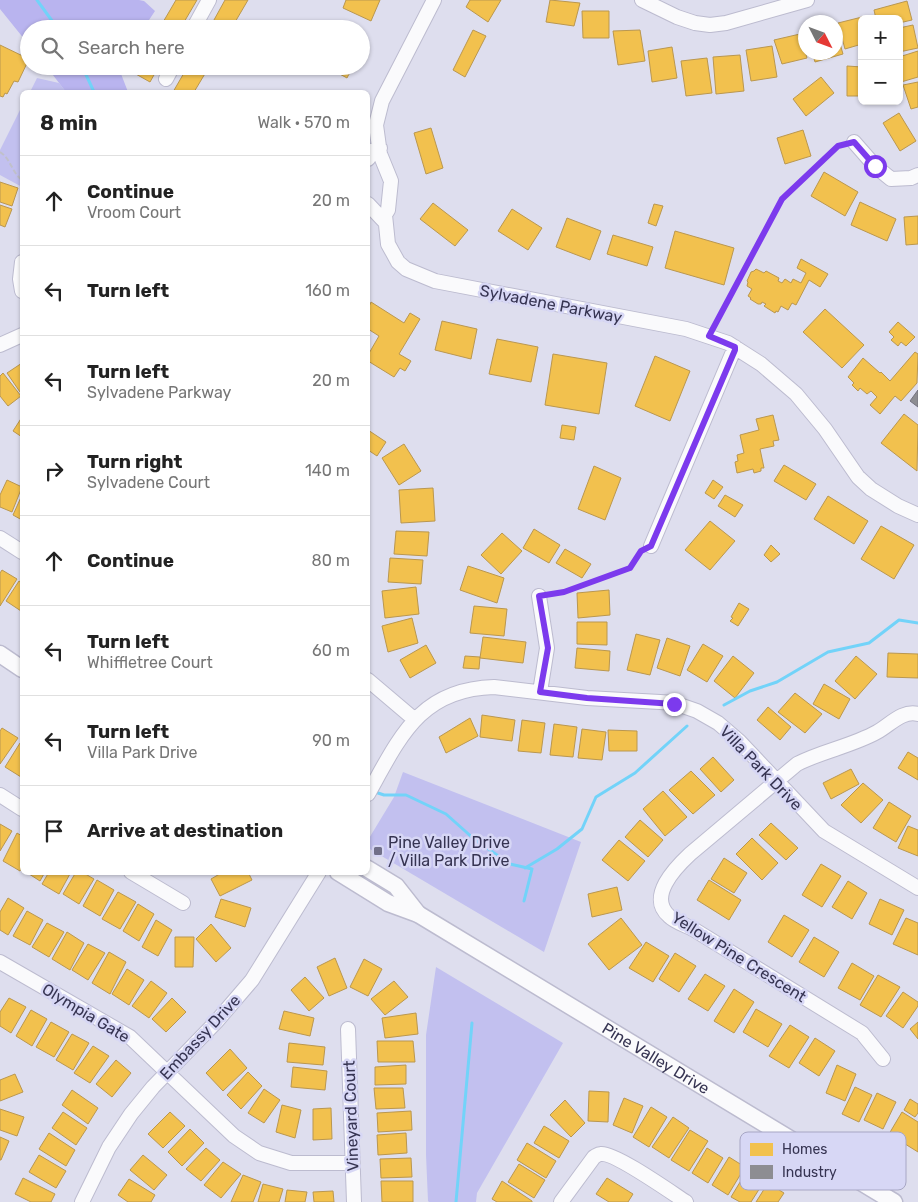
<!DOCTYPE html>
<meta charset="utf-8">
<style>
:root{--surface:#fff;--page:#f2f2f2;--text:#222;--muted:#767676;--line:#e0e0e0}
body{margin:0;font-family:Rubik,sans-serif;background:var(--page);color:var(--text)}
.controls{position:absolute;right:15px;top:15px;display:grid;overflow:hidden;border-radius:8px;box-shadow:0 1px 4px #0004}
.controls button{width:45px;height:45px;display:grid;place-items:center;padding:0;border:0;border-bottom:1px solid var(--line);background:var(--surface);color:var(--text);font:25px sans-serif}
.compass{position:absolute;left:798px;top:15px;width:45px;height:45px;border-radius:50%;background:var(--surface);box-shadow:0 1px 4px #0004;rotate:132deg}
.stop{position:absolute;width:15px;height:15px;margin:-11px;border:4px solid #7c3aed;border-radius:50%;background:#fff}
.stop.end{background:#7c3aed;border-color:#fff;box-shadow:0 1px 5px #0008}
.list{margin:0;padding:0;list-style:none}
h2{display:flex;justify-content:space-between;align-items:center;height:65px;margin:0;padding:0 20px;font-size:21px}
h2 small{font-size:16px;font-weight:400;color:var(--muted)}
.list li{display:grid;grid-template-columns:32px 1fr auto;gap:15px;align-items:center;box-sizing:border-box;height:90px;padding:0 20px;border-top:1px solid var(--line)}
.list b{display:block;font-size:19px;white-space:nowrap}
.list p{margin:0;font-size:16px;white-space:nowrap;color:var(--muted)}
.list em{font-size:16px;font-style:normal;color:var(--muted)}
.icon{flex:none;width:28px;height:28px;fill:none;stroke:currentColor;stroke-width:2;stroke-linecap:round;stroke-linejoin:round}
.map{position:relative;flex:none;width:918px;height:1202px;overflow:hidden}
.search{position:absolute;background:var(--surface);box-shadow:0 1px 4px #0004;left:20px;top:20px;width:350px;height:55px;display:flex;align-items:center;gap:12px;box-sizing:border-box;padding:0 18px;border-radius:28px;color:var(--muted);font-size:19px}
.panel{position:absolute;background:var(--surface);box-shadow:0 1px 4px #0004;left:20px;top:90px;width:350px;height:785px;border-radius:8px}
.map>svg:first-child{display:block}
</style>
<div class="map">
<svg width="918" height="1202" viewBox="0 0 918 1202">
<rect width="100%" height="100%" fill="#dedeee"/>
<path fill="#c2c0ef" d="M37 78 59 83 66 92H30Z
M22 106V187L0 175V150Z
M403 772 581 842 544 952 368 848V840L394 797Z
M436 967 563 1043 477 1193 476 1202H429L428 1201 426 1155V1035Z"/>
<path fill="#b9b4ef" d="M0 0H139L144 1 155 11 143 29 127 23 124 29H29V45L0 9Z
M46 66H118L128 92H66Z"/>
<path fill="#f2c14e" stroke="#ba974f" d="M176 0H197L180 29H159Z
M225 0H248L231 29H209Z
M346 0H380L371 21 343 8Z
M470 0H501L488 22 466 7Z
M550 0 580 3 574 26 546 22Z
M907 1 912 20 899 23V19H876L874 10Z
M582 11H609V38H583Z
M862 17V44L845 49 838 23Z
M913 25 918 48 899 52V28Z
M473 30 486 36 465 77 453 70Z
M640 30 645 61 618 65 613 31Z
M836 30 843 54 815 62 812 52H836Z
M800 34 807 58 782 64 774 40Z
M0 45 29 59 18 82 14 81 7 94 5 93 3 97 0 96Z
M772 46 777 77 751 81 746 50Z
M672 47 677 78 652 82 648 51Z
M918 51V77L901 82 899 57Z
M740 55 744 91 716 94 713 57Z
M707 58 712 93 686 96 681 61Z
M138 66H159L150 82 134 73Z
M188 66H197L206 72 194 92H173Z
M325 66H353L347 78Z
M847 66 862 67V96H847Z
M821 77 834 93 806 116 793 99Z
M918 82V107L911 109 903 85Z
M899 113 916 141 900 151 883 123Z
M431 128 443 168 426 174 414 133Z
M803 130 811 156 785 164 777 138Z
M824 172 858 192 845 216 811 196Z
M0 182 18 188 12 206 0 202Z
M860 202 896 219 887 241 851 225Z
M433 203 468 230 455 246 420 219Z
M654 204 663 206 656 226 648 223Z
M0 205 12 209 5 227 0 225Z
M512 209 542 228 528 250 498 231Z
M918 216V244L906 245 904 217Z
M567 218 601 231 590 260 556 247Z
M675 231 734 248 724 285 665 268Z
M613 235 653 247 647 266 607 254Z
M801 259 828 274 820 287 809 280 796 305 792 303 788 310 781 306 778 312 776 311 775 313 767 308 764 306 766 304 762 302 761 304H758L750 299 751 298 748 296 752 289 747 286 748 282 747 281 751 272 754 271 756 269 764 273 766 271 779 278 778 281 782 283 785 279 791 283 793 279 801 283 806 273 797 268Z
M371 302 404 323 410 313 420 319 399 354 411 361 405 371 400 368 394 377 368 361V355L379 336 368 329V309Z
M825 309 864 345 842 368 803 332Z
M442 321 477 329 471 359 435 350Z
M898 322 915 337 906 346 901 342 898 346 891 340 894 337 889 332Z
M497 339 538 347 531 382 489 374Z
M915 352 918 354 917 383 901 401 895 396 880 414 870 405 877 397 871 391 867 394 860 388 858 391 852 385 854 383 848 377 863 358 880 373 881 372 890 381Z
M553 354 607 363 599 414 545 405Z
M655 356 690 371 670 421 635 406Z
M22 363V391L20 392 7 373Z
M3 373 21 396 8 406 0 396V376Z
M904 414 918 425 917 471 881 443Z
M773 415 779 440 773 441 774 446 760 449 764 468H761V471L754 473 753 469 737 473 735 462 738 461 737 455 744 453 740 435 759 430 756 419Z
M22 417V437L13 431Z
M562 425 576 427 574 440 560 438Z
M368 430 386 442 377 456 368 450Z
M404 444 421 471 399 485 382 458Z
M784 465 816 484 806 500 774 481Z
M594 466 621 478 605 520 578 509Z
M7 480 22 487 12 512 0 507V495Z
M713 480 723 487 714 499 705 493Z
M433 488 435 521 401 523 399 490Z
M22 495V520L13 515Z
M725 495 743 505 735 517 718 506Z
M828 496 868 521 854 544 814 519Z
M710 521 735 541 710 570 685 550Z
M881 526 914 545 894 579 861 559Z
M534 529 560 545 549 563 523 548Z
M396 531 429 532 427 556 394 554Z
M502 533 522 551 501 574 481 555Z
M771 545 780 554 771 562 764 555Z
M565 549 591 564 582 578 556 563Z
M390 558 423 560 421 584 388 582Z
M468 566 504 578 497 603 460 590Z
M2 570 17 579 0 606V573Z
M19 581 22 583 21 611 6 601Z
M416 587 419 614 385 618 382 591Z
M609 590 610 615 578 618 577 593Z
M739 603 749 609 738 626 730 621 733 618 731 617Z
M474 606 507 609 504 636 470 633Z
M412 618 418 643 388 652 382 626Z
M577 622H607V645L577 644Z
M636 634 660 640 650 675 627 670Z
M483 637 526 642 523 663 480 658Z
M667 638 690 646 680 676 657 668Z
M703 644 723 656 707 682 687 670Z
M426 645 436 663 410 678 400 660Z
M577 648 610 651 609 671 575 668Z
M888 653 918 654V678L887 677Z
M465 656 480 657 479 669 463 668Z
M733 656 754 673 735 698 714 681Z
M856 656 877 674 855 699 835 681Z
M824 684 850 699 839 719 813 704Z
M795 693 822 714 805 733 778 712Z
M768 707 791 727 780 740 757 720Z
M482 715 515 720 512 741 480 737Z
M470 718 478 736 446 753 439 737Z
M522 720 545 723 541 753 518 751Z
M554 724 577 727 573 757 550 755Z
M2 728 18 738 0 764V731Z
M582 729 606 732 602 760 578 758Z
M608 730 637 731V751H609Z
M20 743 22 745V774L21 777 5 767Z
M908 752 918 758V780L898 768Z
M713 757 734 780 721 792 700 769Z
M851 769 859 784 831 799 823 783Z
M691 771 715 795 693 814 669 790Z
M863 783 883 800 861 823 841 805Z
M663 791 687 817 665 836 643 809Z
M889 802 911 816 896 842 873 828Z
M640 820 663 840 648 857 625 837Z
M771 823 798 848 786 860 759 835Z
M0 824 12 831 0 851Z
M908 826 918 830V856L898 848Z
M17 833 22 836V867L20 871 3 861Z
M752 838 778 863 762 880 736 854Z
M619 840 645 861 628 881 602 860Z
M724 858 747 873 734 893 711 879Z
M821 864 841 876 822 907 802 895Z
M26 872H45L40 881Z
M49 872H71L59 894 42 884Z
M76 872H82L94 879 79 904 63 894Z
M223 872H248L252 880 220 896 211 879Z
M97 880 114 890 100 916 83 906Z
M709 880 741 900 729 920 697 900Z
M848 881 867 893 852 919 832 907Z
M617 887 622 910 592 917 588 894Z
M118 892 136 902 120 929 102 919Z
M8 898 24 908 8 935 0 930V912Z
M221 899 251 908 245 927 215 917Z
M880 899 904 910 892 935 869 924Z
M138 904 154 914 139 941 123 931Z
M27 911 43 920 30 945 13 936Z
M784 915 809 930 792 957 768 942Z
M621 918 642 945 609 970 588 944Z
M906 918 918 923V955L893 944Z
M156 920 172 930 158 956 142 947Z
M47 923 64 932 49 957 32 947Z
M211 924 231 948 216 962 196 939Z
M67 932 84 943 70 970 52 959Z
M175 937H194L193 967H175Z
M814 937 839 952 824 977 799 962Z
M646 942 669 956 653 982 629 968Z
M88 944 105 953 88 980 72 970Z
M109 952 126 962 110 994 92 983Z
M675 953 696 966 679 992 659 979Z
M335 958 347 988 329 996 317 967Z
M364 959 382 969 368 996 350 987Z
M852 963 874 976 860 1000 838 988Z
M127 969 144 980 129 1005 112 994Z
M705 974 725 986 708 1011 688 999Z
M878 975 900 987 881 1017 860 1005Z
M305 977 324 998 309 1011 291 990Z
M151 981 167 993 149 1018 132 1006Z
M394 981 408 997 385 1015 371 999Z
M734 989 754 1002 734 1033 714 1021Z
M903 992 918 1002V1006L903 1028 886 1016Z
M9 998 26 1007 11 1033 0 1026V1012Z
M172 998 186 1012 166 1032 152 1019Z
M756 1009 782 1024 768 1047 743 1032Z
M31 1010 47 1019 32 1046 16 1036Z
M284 1011 314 1018 310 1036 279 1029Z
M416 1013 418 1034 385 1038 382 1018Z
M51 1022 69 1032 54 1057 36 1047Z
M918 1022V1039L910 1029Z
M790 1025 809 1037 789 1068 769 1056Z
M72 1034 89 1043 73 1070 56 1060Z
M815 1038 835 1051 819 1076 799 1063Z
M377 1041H413L415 1062H378Z
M289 1043 325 1047 323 1065 287 1062Z
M93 1046 109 1056 90 1083 74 1073Z
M230 1049 247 1068 223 1091 206 1073Z
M116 1060 131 1073 112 1097 96 1084Z
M406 1065V1084L375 1085V1067Z
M837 1065 856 1074 845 1101 826 1093Z
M293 1067 327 1071 325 1090 291 1087Z
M248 1072 262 1086 241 1109 227 1095Z
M15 1074 23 1092 0 1101V1080Z
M855 1087 872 1095 859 1122 842 1114Z
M374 1088H403L405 1108 376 1109Z
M264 1089 280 1100 264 1123 248 1113Z
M72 1090 98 1108 88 1124 62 1105Z
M589 1091 609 1092 608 1122 588 1121Z
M877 1093 896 1102 883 1129 864 1120Z
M624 1098 643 1106 632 1133 613 1125Z
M910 1099 918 1104V1113L915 1117 904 1110Z
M565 1100 585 1123 571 1137 550 1115Z
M282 1105 301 1110 295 1138 276 1132Z
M651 1107 667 1117 649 1147 633 1137Z
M331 1108 332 1139 313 1140V1109Z
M0 1109 24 1117 17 1136 0 1130Z
M411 1111 412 1130 378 1132 377 1113Z
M63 1112 87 1128 76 1145 52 1128Z
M170 1112 185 1126 163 1148 148 1134Z
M902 1112 918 1122V1152L889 1134Z
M673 1117 689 1128 669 1158 652 1147Z
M544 1126 569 1141 559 1158 534 1143Z
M190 1129 204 1143 182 1166 168 1152Z
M690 1130 708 1141 689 1171 671 1160Z
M49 1133 75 1150 66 1166 39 1149Z
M406 1133 407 1153 378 1155 377 1135Z
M0 1137 9 1141 1 1160H0Z
M527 1143 556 1161 546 1178 517 1160Z
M206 1148 220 1160 201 1181 186 1169Z
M707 1148 723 1158 708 1183 692 1173Z
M39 1155 66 1171 56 1188 29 1172Z
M143 1155 167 1175 154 1190 130 1170Z
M729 1157 745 1167 728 1195 712 1185Z
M411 1158 412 1177 381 1178 380 1159Z
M223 1162 241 1174 221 1198 204 1185Z
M519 1164 545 1180 534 1198 508 1182Z
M748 1169 765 1180 751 1202H740L731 1197Z
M243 1175 261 1182 253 1202H231Z
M23 1178 55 1194 51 1202H31L15 1194Z
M607 1178 633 1194 628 1202H609L596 1194Z
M129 1179 155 1195 151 1202H128L118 1195Z
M381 1181H413V1202H382Z
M502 1181 532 1201V1202H497L492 1199Z
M768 1183 784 1193 778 1202H756Z
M263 1184 283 1189 279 1202H258Z
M287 1190 307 1192 305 1202H285Z
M333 1191 334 1202H314L313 1192Z"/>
<path fill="#8d8d92" stroke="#73727f" d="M918 390V407L910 401Z"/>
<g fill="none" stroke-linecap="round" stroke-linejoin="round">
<path stroke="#72d3f9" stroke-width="3" d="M37 0 58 29
M82 66 94 92
M724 705 750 691 777 682 828 652 869 643 899 620 918 623
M378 793 384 795H406L446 814 474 839 510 864 532 869 524 901
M525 868 557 849 582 829 596 797 635 773 687 726
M456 1202 472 1023"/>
<defs>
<path id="minor" d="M434 0 382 101 376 125 380 154 391 181 388 210 385 215 388 244 398 262 406 269 435 281 686 329 728 343 761 364 796 394 825 429 858 477 871 489 898 506 918 515
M642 0 677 17 695 23 710 25 726 23 807 0
M193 29 209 0
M166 79 173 66
M854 142 875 166 891 179 911 178 918 175
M368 159 376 148H380
M368 204 385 222
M22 262 20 279 22 291
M0 345 22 335
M0 538 22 552
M651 546 735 347
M539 596 547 648 540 692
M368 680 414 719
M368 794C400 737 420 689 494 687L587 698 660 702 674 703 697 711 718 723 739 741 824 831 918 888
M0 795 22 809
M131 872 183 903
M0 962 130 1037 234 1136 259 1153 291 1163H352
M348 1029 354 1202
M883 1059 862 1033 693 929C685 925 675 922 669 916 647 897 675 868 690 854L797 764C822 751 852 746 877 732 890 725 902 710 918 714
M82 1202 109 1147 131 1114 153 1087 216 1022 252 980 319 872
M561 1202 594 1157C596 1156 598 1154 601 1154 614 1152 672 1193 686 1202"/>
<g id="major">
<path d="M0 654 22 669"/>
<path d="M368 869 396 886 418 914"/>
<path id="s1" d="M338 872 388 903 418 914 894 1202"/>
</g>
</defs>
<use href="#minor" stroke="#bcbbcf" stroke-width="16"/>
<use href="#major" stroke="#bcbbcf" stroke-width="19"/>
<path stroke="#c0c0ca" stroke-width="2" stroke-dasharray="5 2.5" stroke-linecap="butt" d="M0 152C11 159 12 173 22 180
M715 325 782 199 839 146 843 145
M551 594 565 592 630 568 641 551"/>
<use href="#minor" stroke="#fafafc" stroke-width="14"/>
<use href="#major" stroke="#fafafc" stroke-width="16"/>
</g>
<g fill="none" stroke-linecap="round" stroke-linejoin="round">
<path stroke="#7c3aed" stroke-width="6" d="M674 704 587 698 540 692 548 648 539 596 564 592 630 568 641 551 651 546 735 350V347L709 336 782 199 838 146 854 142 875 166"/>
</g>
<rect fill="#717089" stroke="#d7d7f5" stroke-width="2" x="373" y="846" width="10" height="10" rx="2.5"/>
<g text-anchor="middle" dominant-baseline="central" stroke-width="5" stroke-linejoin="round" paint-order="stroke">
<g font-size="16" fill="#363452" stroke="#d7d7f5">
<text transform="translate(551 304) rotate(11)">Sylvadene Parkway</text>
<text transform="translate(761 768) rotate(46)">Villa Park Drive</text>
<text transform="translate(739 957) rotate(32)">Yellow Pine Crescent</text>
<text transform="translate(86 1013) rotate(31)">Olympia Gate</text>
<text transform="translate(200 1037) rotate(-47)">Embassy Drive</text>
<text stroke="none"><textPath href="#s1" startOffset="369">Pine Valley Drive</textPath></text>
<text transform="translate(351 1116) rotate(-92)">Vineyard Court</text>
</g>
<g font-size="16" fill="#363452" stroke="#d7d7f5" text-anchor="start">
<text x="388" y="842">Pine Valley Drive<tspan x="388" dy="18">/ Villa Park Drive</tspan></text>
</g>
</g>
<rect x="740" y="1132" width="166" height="58" rx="8" fill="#d7d7f5" stroke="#a7a6c4" stroke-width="1"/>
<rect x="750" y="1143" width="23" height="13" fill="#f2c14e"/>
<rect x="750" y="1165" width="23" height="14" fill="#8d8d92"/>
<g font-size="14" fill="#363452">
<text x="782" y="1154">Homes</text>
<text x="782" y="1177">Industry</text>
</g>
</svg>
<div class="controls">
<button>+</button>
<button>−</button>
</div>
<svg class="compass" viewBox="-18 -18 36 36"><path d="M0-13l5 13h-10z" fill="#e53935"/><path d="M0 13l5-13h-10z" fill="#767676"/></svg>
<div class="stop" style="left:875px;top:166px"></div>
<div class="stop end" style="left:674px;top:704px"></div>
<div class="search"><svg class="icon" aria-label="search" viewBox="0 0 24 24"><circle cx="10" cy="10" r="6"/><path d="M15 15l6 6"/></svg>Search here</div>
<section class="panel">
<h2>8 min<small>Walk · 570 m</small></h2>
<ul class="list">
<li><svg class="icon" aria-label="ahead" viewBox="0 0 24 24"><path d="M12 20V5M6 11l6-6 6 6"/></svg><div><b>Continue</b><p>Vroom Court</p></div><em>20 m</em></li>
<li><svg class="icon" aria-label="left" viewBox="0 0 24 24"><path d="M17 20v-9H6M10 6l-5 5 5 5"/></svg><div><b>Turn left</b></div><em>160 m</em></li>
<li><svg class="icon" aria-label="left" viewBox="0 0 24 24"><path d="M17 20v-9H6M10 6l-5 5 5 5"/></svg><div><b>Turn left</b><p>Sylvadene Parkway</p></div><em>20 m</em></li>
<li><svg class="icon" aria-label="right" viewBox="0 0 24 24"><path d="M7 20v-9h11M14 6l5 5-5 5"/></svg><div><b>Turn right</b><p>Sylvadene Court</p></div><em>140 m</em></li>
<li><svg class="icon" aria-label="ahead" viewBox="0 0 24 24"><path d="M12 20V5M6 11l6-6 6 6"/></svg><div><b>Continue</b></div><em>80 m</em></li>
<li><svg class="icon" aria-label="left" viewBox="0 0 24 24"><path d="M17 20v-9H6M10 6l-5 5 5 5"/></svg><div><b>Turn left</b><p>Whiffletree Court</p></div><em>60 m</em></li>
<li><svg class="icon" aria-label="left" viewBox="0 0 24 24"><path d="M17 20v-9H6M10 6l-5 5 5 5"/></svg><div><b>Turn left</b><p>Villa Park Drive</p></div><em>90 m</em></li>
<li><svg class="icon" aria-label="arrive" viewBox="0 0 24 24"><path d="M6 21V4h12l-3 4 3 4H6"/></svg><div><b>Arrive at destination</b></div></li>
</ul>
</section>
</div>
